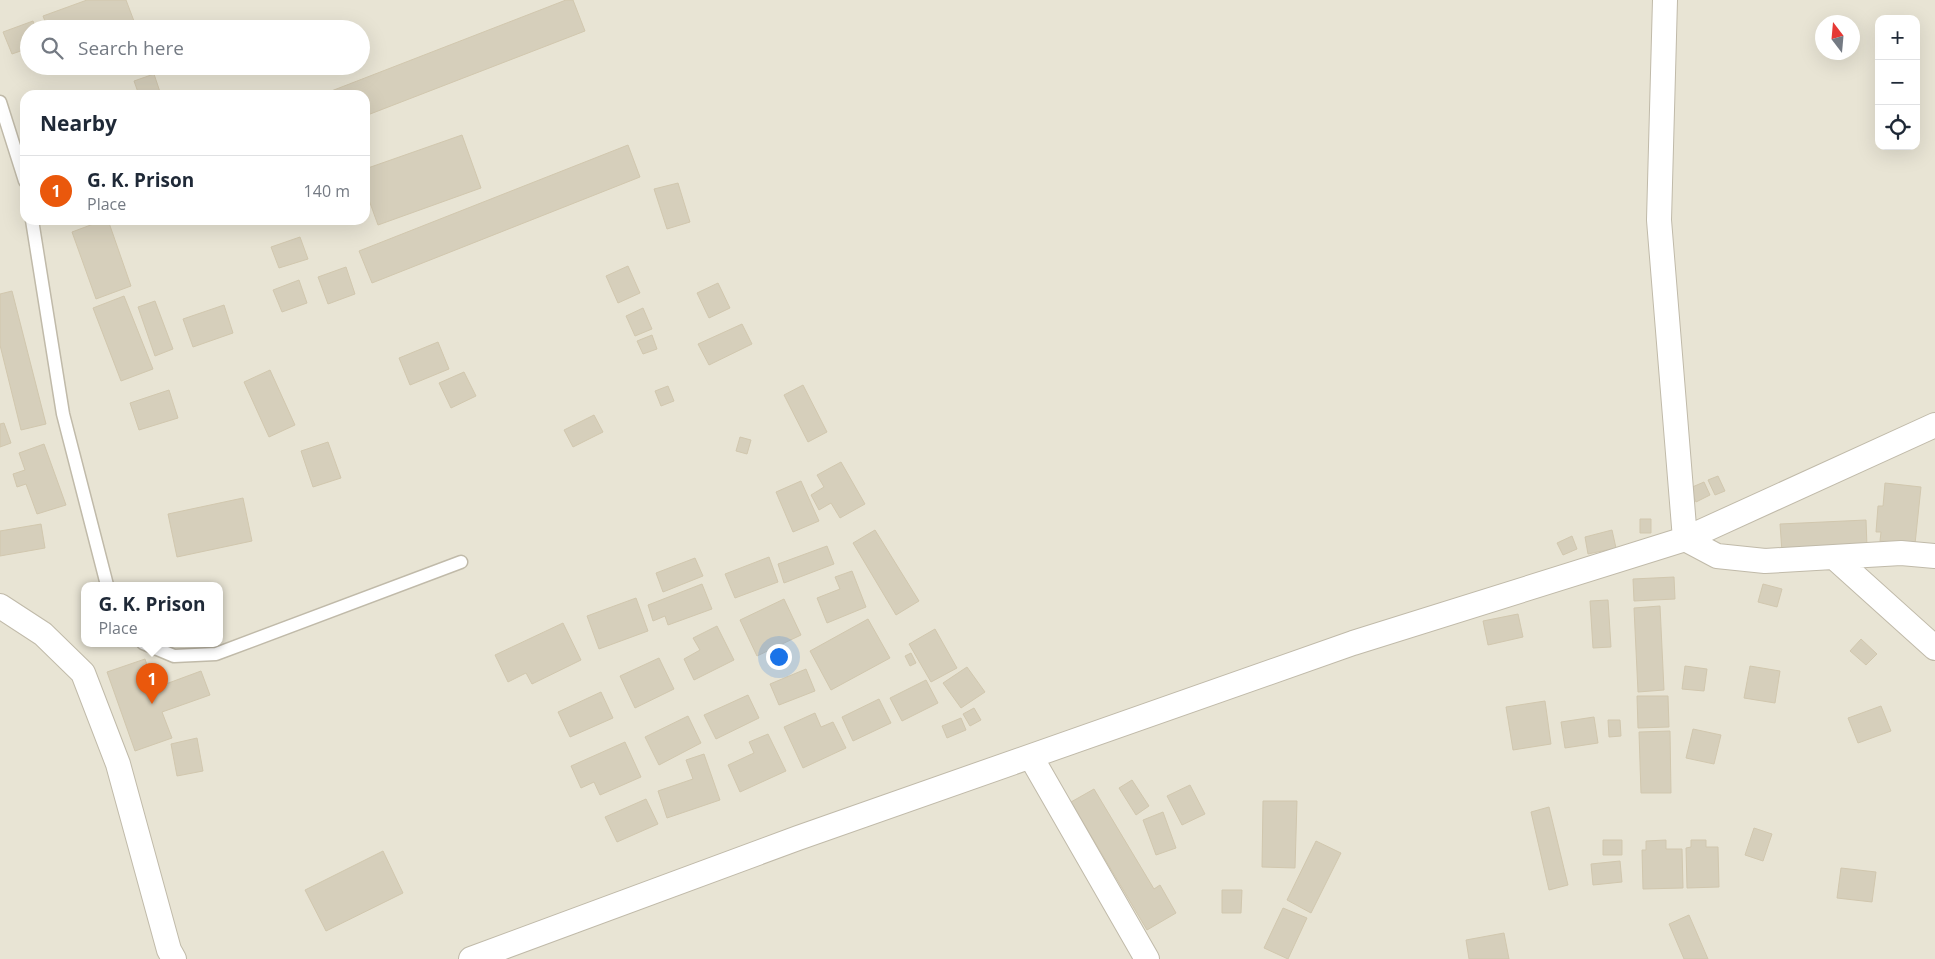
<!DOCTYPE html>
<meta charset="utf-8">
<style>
:root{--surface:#fff;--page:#f2f2f3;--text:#1f2937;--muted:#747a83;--line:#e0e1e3;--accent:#ea580c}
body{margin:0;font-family:"Open Sans",sans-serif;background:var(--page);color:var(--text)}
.controls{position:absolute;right:15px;top:15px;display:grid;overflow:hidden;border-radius:10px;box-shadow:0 5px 20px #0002}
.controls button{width:45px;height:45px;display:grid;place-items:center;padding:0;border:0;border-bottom:1px solid var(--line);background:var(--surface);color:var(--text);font:25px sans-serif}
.compass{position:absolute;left:1815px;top:15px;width:45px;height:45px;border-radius:50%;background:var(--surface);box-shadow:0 5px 20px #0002;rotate:344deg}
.you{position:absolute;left:778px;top:656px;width:18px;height:18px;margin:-12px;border:4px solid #fff;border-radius:50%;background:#1a73e8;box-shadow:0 0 0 8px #1a73e833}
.badge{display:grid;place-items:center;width:32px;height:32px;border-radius:50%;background:var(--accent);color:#fff;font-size:16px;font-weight:700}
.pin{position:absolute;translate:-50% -41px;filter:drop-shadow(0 1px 2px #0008)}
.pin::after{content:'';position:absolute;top:26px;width:18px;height:15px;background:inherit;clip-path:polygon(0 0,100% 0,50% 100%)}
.popup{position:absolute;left:81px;top:582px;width:142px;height:65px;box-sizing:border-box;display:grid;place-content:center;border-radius:10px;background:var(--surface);filter:drop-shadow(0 1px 4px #0005);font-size:16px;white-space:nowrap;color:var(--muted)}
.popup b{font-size:19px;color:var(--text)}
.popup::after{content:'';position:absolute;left:50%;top:100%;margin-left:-10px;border:10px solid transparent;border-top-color:var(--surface)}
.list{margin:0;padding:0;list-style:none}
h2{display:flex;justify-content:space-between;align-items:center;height:65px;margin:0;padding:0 20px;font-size:21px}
h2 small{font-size:16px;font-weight:400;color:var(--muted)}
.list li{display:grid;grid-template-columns:32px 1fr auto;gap:15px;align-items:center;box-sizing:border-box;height:70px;padding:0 20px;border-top:1px solid var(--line)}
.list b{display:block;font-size:19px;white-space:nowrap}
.list p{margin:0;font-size:16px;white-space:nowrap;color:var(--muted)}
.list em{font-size:16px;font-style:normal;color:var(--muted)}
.icon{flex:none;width:28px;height:28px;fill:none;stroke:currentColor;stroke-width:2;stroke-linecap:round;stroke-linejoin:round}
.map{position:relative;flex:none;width:1935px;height:959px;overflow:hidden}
.search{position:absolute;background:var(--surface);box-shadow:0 5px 20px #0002;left:20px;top:20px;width:350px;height:55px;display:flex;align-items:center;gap:12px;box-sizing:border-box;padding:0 18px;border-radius:28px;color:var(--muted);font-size:19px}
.panel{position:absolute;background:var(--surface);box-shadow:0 5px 20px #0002;left:20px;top:90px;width:350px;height:135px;border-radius:15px}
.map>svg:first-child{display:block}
</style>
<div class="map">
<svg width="1935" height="959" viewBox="0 0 1935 959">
<rect width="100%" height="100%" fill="#f4f1e6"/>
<path fill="#e8e4d4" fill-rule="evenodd" d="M0 0H1935V959H0ZM1879 19H1916V146H1879ZM1822 22H1852V52H1822ZM29 29H361V66H29ZM25 95H365V220H25ZM84 585H220V643H84Z"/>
<path fill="#d6cfbb" stroke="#d1c7ae" d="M87 0H126L137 29H48L43 16Z
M566 0H573L585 31 365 116V95H321Z
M33 21 36 29H29V48L12 54 3 32Z
M154 74 161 95H139L134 81Z
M462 135 481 188 378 225 365 189V169Z
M628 145 640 177 372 283 359 251Z
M678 183 690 222 667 229 654 189Z
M104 220H108L131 286 96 299 72 232Z
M300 237 308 259 279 268 271 247Z
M628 266 640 293 618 303 606 276Z
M346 267 355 294 328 304 318 277Z
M299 280 307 303 282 312 273 290Z
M718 283 730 308 709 318 697 293Z
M12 291 46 424 21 430 0 345V294Z
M124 296 153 369 121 381 93 308Z
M155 301 173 349 155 356 138 307Z
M224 305 233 333 193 347 183 319Z
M643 308 652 329 635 336 626 316Z
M742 324 752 344 709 365 698 344Z
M652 335 657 349 643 354 637 341Z
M438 342 449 369 410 385 399 358Z
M270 370 295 425 269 437 244 382Z
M464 372 476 396 451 408 439 383Z
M803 385 827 432 808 442 784 395Z
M668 386 674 401 661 406 655 391Z
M169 390 178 418 139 430 130 403Z
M594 415 603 432 573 447 564 430Z
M4 423 11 443 0 447V424Z
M740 437 751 440 747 454 736 451Z
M328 442 341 478 313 487 301 451Z
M44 444 66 505 37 514 26 484 17 487 13 474 25 470 19 453Z
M841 462 865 504 840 518 831 503 819 510 811 495 824 487 817 475Z
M1718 476 1725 491 1715 495 1708 480Z
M801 481 819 521 793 532 776 492Z
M1704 482 1710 495 1696 502 1690 488Z
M1885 483 1921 487 1915 544 1880 541 1881 532H1876L1878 506H1883Z
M243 498 252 541 177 557 168 514Z
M1640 519H1651V533H1640Z
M1866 520 1867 547 1782 552 1780 524Z
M41 524 45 548 0 556V531Z
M875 530 919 601 896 615 853 543Z
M1612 530 1616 548 1588 554 1585 537Z
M1572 536 1577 549 1563 555 1557 543Z
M827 546 834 564 784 583 778 564Z
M769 557 778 582 735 598 725 574Z
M695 558 703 576 663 592 656 573Z
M852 571 866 607 827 623 817 598 840 589 835 577Z
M1674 577 1675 599 1634 601 1633 579Z
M702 584 712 609 668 625 665 616 653 621 648 605Z
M1763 584 1782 589 1777 607 1758 602Z
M636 598 648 631 599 649 587 616Z
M784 599 801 635 757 656 740 620Z
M1608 600 1611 647 1593 648 1590 601Z
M1660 606 1664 690 1638 692 1634 608Z
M1518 614 1523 637 1488 645 1483 621Z
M868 619 890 658 831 690 810 651Z
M563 623 581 660 532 684 526 673 508 682 495 655Z
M717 626 734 660 694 680 684 659 700 650 693 638Z
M935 629 957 668 931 682 909 644Z
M1861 639 1877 654 1866 665 1850 651Z
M911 653 916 663 910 666 905 656Z
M659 658 674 689 635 708 620 676Z
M145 659 155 688 201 671 210 695 162 712 172 738 135 751 107 672Z
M1685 666 1707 669 1704 691 1682 689Z
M1750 666 1780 671 1775 703 1744 698Z
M967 667 985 692 961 708 943 683Z
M806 669 815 691 779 705 770 684Z
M926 680 938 703 902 721 890 698Z
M601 692 613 718 570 737 558 712Z
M748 695 759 718 716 739 704 715Z
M1637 696H1668L1669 727 1638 728Z
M879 699 891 723 853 741 842 717Z
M1545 701 1551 744 1513 750 1506 707Z
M1881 706 1891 731 1858 743 1848 718Z
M974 708 981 720 970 726 963 714Z
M815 713 821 727 833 722 846 748 803 768 784 727Z
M688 716 701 743 659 765 645 737Z
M1594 717 1598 743 1565 748 1561 722Z
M961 718 966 730 947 738 942 726Z
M1608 720H1620L1621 736 1609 737Z
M1693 729 1721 735 1714 764 1686 758Z
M1670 731 1671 793H1641L1639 732Z
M768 734 786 771 740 792 728 765 754 753 749 742Z
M197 738 203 771 177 776 171 744Z
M625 742 641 777 600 795 594 782 581 788 571 766Z
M704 754 720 800 667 818 658 791 693 779 686 760Z
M1132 780 1149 806 1136 815 1119 788Z
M1190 785 1205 814 1182 825 1167 796Z
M1094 789 1154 889 1160 885 1176 913 1147 930 1071 802Z
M646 799 658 824 617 842 605 817Z
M1263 801H1297L1295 868 1262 867Z
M1549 807 1568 885 1549 890 1531 812Z
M1163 812 1176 848 1156 855 1143 820Z
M1754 828 1772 834 1763 861 1745 855Z
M1603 840H1622V855H1603Z
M1666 840V849H1682L1683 888 1643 889 1642 850H1646V841Z
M1691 840H1706V847H1718L1719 887 1687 888 1686 848 1691 847Z
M1316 841 1341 853 1311 913 1287 900Z
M383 851 403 893 326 931 305 890Z
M1620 861 1622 882 1593 885 1591 864Z
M1841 868 1876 872 1872 902 1837 898Z
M1222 890H1242L1241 913H1222Z
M1283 908 1307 918 1288 959 1264 948Z
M1689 915 1708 959H1684L1669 924Z
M1504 933 1509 959H1469L1466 940Z"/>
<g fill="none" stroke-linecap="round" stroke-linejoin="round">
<defs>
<path id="lane" d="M0 102 25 181
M32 220 63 414 107 585
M143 643 174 656 216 654 461 562"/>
<path id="street" d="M1665 0 1659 220 1685 539 1717 556 1765 561 1901 553 1935 556
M1835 558 1935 648
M0 606 43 634 83 673 118 764 169 950 174 959
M1031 757 1147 959
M471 959 798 838 1353 643 1685 539 1935 425"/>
</defs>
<use href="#lane" stroke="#c0baa9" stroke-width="15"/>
<use href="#street" stroke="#c0baa9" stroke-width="26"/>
<use href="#lane" stroke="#fff" stroke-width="12"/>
<use href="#street" stroke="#fff" stroke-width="24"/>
</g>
</svg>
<div class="controls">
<button>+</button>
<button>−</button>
<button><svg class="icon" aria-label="locate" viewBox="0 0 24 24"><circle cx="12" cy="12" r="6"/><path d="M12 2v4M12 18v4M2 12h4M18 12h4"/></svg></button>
</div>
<svg class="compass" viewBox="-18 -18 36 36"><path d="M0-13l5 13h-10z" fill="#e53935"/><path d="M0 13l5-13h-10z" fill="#747a83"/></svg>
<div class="you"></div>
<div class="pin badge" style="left:152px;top:704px">1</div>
<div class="popup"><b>G. K. Prison</b>Place</div>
<div class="search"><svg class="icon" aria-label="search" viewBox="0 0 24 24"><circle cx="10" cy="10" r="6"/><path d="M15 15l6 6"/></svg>Search here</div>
<section class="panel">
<h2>Nearby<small></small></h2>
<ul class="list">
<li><span class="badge">1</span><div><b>G. K. Prison</b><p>Place</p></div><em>140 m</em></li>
</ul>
</section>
</div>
